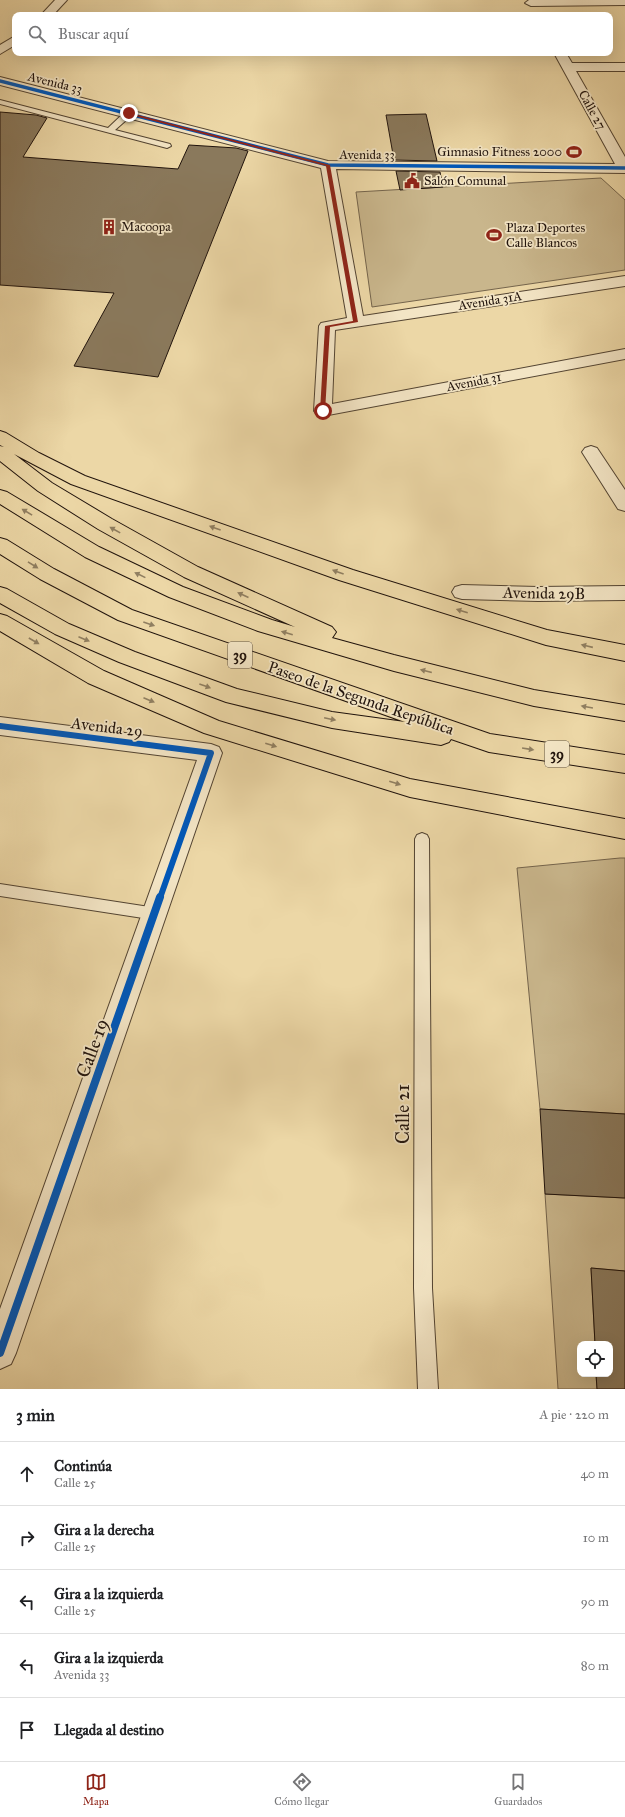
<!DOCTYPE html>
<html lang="es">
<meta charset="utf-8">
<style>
:root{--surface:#fff;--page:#f2f2f2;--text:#202124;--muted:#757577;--line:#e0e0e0;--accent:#8f2418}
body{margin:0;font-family:"IM FELL Great Primer",serif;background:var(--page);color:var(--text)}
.controls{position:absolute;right:12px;bottom:12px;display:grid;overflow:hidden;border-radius:8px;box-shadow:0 4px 16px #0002}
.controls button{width:36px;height:36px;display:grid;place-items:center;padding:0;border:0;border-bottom:1px solid var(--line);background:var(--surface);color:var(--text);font:20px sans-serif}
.stop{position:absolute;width:12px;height:12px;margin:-9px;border:3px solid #8f2418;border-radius:50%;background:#fff}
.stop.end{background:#8f2418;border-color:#fff;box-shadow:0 1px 4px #0008}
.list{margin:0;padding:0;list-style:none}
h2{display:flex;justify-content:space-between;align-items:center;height:52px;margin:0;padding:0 16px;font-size:17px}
h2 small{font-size:13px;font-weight:400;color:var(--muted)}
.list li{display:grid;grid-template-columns:26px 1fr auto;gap:12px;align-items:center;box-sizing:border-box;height:64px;padding:0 16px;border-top:1px solid var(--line)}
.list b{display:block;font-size:15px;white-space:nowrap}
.list p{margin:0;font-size:13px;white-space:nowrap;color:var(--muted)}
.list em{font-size:13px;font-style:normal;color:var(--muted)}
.icon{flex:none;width:22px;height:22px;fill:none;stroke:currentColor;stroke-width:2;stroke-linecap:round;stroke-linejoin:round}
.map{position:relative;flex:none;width:625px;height:1389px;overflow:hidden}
.search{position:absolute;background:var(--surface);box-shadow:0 4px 16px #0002;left:12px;right:12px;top:12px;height:44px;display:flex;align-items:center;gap:10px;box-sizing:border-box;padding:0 14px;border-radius:8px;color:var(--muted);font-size:15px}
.sheet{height:372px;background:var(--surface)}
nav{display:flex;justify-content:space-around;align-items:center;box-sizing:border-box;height:56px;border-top:1px solid var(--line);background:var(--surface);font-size:11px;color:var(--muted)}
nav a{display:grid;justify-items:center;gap:2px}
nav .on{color:var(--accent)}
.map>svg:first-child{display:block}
</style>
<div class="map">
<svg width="625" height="1389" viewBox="0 0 625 1389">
<rect width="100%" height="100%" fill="#ecd7a6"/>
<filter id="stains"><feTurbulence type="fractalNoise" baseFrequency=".005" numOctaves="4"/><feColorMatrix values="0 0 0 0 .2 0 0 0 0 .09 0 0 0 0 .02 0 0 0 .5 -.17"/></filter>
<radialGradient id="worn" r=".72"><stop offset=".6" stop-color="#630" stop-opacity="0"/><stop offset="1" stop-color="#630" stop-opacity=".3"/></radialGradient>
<path fill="#c9b68c" stroke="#74644c" d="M601 178 625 200V270L372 307 356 192Z
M620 858H625V1114L540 1109 517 868Z
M545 1194 625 1198V1271L591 1268 595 1344H580V1374H596L597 1389H558Z"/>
<path fill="#8a795c" stroke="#20130c" d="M0 112 36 115 47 118 23 157 178 169 189 145 236 148 248 151 158 377 74 366 114 293 0 285Z
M426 114 437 161 394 160 386 115Z
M396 171 440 172 443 187 400 190Z
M540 1109 625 1114V1198L545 1194Z
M591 1268 625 1271V1389H597L596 1374H610V1344H595Z"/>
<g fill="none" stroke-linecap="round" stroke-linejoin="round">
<defs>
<path id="lane" d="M0 100 108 128 126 111H132V115L115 130 170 144 171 146 167 148 0 104Z
M422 833 427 835 429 839 432 1288 438 1389H418L414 1288 415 839 417 835Z
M0 884 156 908 161 909 163 914 161 919 156 920 0 896Z"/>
<path id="street" d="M55 0H67L53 15H41Z
M625 0V5L531 6 525 3 529 0Z
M15 36V45L0 54V45Z
M554 53H566L572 63H625V71H576L625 157V173L336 169 363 316 625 276V286L335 330 332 404 625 349V359L323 416 317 415 314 411 319 326 321 323 347 318 321 168 0 85V77L328 161 615 164Z
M591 446 597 448 625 490V511L618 509 582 452 585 448Z
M462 585 538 587 625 586V600L538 601 462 599 455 597 452 592 455 587Z
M0 717 211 744 219 747 222 753 16 1353 11 1364 0 1369V1309L197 760 0 735Z"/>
<path id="highway" d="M0 431 6 433 39 453 85 476 353 570 547 630 625 645V661L546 645 339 580 71 484 14 454 52 483 112 519 198 567 332 627 336 632 332 638 394 655 534 690 625 705V721L534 706 394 671 258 631 169 597 85 557 0 504V490L7 492 99 547 183 587 272 620 295 627 184 577 98 529 38 491 0 461V446L4 447 0 445Z
M0 538 7 540 54 569 132 610 490 734 625 755V773L489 752 451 739 449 742 441 745 332 728 226 702 119 662 55 634 0 603V587L7 589 69 624 135 652 237 689 332 712 405 722 118 620 40 579 0 554Z
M0 614 7 616 104 671 219 721 410 779 625 819V839L410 797 204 733 88 683 0 631Z"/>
</defs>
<use href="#lane" stroke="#534432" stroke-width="2"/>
<use href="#street" stroke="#534432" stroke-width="2"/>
<use href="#highway" stroke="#20130c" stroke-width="2"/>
<use href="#lane" fill="#f3e5c5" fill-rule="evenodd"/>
<use href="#street" fill="#f3e5c5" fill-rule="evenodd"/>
<use href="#highway" fill="#ecd7a6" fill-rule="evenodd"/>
<defs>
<path id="cycleway-far2" d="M0 81 328 165 625 168"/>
<path id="cycleway-far1" d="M0 726 211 753 160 898"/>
<path id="cycleway" d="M0 1353 160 897"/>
</defs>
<use href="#cycleway-far2" stroke="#f3e5c5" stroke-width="5"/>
<use href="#cycleway-far1" stroke="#f3e5c5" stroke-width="8"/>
<use href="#cycleway" stroke="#f3e5c5" stroke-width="10"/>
<use href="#cycleway-far2" stroke="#0057b8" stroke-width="3.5"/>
<use href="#cycleway-far1" stroke="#0057b8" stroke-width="6"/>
<use href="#cycleway" stroke="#0057b8" stroke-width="8"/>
</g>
<defs><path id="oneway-solid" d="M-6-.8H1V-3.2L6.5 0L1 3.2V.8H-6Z"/></defs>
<g fill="#907f61">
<use href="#oneway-solid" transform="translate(27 512) rotate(-149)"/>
<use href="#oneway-solid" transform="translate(215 528) rotate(-160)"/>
<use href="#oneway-solid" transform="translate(115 530) rotate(-151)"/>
<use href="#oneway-solid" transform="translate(33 565) rotate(32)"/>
<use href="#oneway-solid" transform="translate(338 572) rotate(-160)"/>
<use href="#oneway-solid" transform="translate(140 575) rotate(-154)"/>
<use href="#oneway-solid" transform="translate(243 595) rotate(-156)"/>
<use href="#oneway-solid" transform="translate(462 611) rotate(-163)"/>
<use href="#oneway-solid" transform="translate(149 624) rotate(19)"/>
<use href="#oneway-solid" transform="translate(287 633) rotate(-164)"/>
<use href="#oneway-solid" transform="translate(84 639) rotate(23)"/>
<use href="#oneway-solid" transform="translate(34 641) rotate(30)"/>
<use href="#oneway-solid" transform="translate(587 646) rotate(-167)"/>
<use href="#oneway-solid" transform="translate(426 671) rotate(-166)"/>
<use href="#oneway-solid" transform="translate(205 686) rotate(20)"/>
<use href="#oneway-solid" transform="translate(149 700) rotate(23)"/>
<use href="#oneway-solid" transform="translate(587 707) rotate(-170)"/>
<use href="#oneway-solid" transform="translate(330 719) rotate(12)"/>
<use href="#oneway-solid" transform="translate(271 745) rotate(17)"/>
<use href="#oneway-solid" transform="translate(528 749) rotate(9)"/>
<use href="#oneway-solid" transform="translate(395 783) rotate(17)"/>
</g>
<path fill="#8f2418" d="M127 112 330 165 358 322 330 327 325 412 320 411 325 326 353 321 326 166 127 114Z"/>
<defs>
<symbol id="stadium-bare" viewBox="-9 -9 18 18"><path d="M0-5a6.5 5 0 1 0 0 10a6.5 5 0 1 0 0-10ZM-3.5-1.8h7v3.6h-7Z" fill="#8f2418" stroke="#f3e5c5" stroke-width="2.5" paint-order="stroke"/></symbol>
<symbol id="civic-bare" viewBox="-9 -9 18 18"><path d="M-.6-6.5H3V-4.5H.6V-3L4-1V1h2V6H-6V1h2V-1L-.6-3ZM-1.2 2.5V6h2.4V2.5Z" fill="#8f2418" stroke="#f3e5c5" stroke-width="2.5" paint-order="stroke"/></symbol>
<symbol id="building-bare" viewBox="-9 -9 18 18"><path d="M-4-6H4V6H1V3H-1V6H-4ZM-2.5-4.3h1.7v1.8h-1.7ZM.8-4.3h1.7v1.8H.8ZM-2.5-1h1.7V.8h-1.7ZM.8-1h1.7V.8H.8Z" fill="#8f2418" stroke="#f3e5c5" stroke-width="2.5" paint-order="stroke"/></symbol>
</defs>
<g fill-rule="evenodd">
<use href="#stadium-bare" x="563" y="141" width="22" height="22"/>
<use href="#civic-bare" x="401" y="170" width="22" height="22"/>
<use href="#building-bare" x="98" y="216" width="22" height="22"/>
<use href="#stadium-bare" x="483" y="224" width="22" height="22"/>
</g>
<g text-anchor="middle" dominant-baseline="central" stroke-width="3.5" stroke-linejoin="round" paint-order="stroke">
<g font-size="13" fill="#20130c" stroke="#f3e5c5">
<text transform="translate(55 83) rotate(14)">Avenida 33</text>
<text transform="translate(592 110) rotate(61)">Calle 27</text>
<text x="367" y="155">Avenida 33</text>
<text transform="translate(490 301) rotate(-9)">Avenida 31A</text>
<text transform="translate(474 382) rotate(-11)">Avenida 31</text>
</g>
<g font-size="13" fill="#20130c" stroke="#f3e5c5" text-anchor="start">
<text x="562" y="152" text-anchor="end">Gimnasio Fitness 2000</text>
<text x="424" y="181">Salón Comunal</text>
<text x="121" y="227">Macoopa</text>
<text x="506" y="228">Plaza Deportes<tspan x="506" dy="15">Calle Blancos</tspan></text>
</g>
<g fill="#f3e5c5" stroke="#5f5244" stroke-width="1">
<rect x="228" y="642" width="24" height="26" rx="3"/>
<rect x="545" y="741" width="24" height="26" rx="3"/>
</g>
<g font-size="15" font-weight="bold" fill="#20130c">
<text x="240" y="655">39</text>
<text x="557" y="754">39</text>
</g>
<g font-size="16" fill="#20130c" stroke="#f3e5c5">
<text transform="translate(544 593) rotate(1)">Avenida 29B</text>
<text transform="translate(361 698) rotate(19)">Paseo de la Segunda República</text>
<text transform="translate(107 727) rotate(7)">Avenida 29</text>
</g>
<g font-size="19" fill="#20130c" stroke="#f3e5c5">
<text transform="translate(92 1048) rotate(-70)">Calle 19</text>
<text transform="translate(402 1114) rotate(-90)">Calle 21</text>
</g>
</g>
<rect width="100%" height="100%" filter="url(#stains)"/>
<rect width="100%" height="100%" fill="url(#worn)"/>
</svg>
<div class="controls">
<button><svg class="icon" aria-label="locate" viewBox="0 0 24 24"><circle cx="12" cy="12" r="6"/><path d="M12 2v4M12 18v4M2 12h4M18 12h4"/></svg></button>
</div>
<div class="stop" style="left:323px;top:411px"></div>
<div class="stop end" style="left:129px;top:113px"></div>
<div class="search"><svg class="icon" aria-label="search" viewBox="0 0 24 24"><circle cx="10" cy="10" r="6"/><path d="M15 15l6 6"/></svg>Buscar aquí</div>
</div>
<section class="sheet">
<h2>3 min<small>A pie · 220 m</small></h2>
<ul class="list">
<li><svg class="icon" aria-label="ahead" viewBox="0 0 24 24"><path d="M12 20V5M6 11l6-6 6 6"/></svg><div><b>Continúa</b><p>Calle 25</p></div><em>40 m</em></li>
<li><svg class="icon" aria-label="right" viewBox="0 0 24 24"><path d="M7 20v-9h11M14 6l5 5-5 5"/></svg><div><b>Gira a la derecha</b><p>Calle 25</p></div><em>10 m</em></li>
<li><svg class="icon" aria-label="left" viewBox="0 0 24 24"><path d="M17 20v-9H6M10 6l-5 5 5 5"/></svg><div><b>Gira a la izquierda</b><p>Calle 25</p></div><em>90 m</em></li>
<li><svg class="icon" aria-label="left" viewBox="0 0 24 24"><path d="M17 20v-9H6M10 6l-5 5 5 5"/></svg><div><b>Gira a la izquierda</b><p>Avenida 33</p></div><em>80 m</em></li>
<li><svg class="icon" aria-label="arrive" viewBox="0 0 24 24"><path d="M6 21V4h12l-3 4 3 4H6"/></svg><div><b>Llegada al destino</b></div></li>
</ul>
</section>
<nav>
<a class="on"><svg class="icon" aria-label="map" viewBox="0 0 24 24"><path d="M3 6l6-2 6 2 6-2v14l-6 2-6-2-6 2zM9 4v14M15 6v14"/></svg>Mapa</a>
<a><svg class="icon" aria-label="directions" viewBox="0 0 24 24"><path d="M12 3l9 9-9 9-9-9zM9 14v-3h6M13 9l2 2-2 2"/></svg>Cómo llegar</a>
<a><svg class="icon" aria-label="saved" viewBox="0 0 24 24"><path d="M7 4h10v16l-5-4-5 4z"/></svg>Guardados</a>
</nav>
